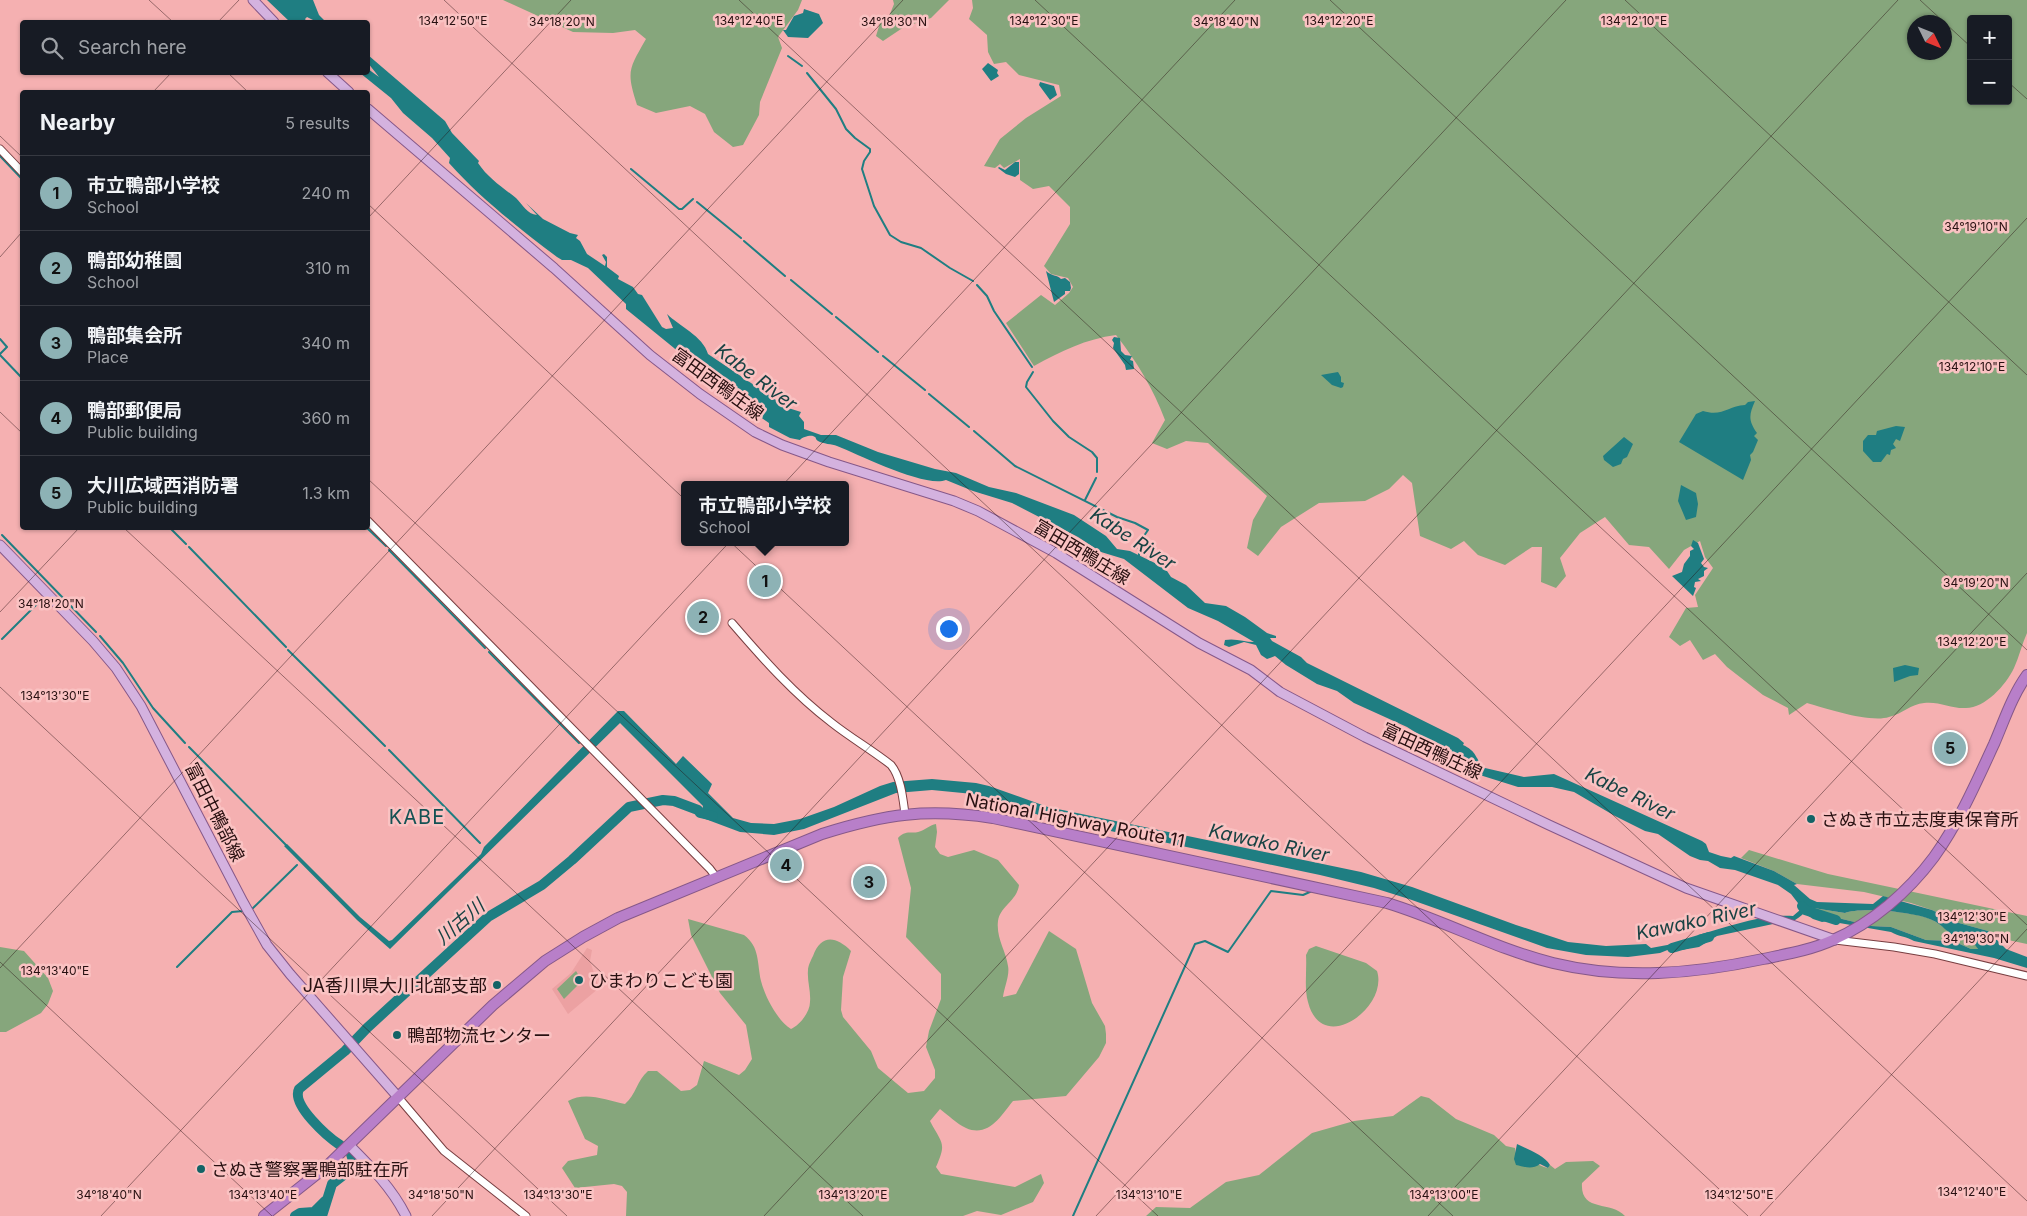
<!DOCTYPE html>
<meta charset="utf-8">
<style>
:root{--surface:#171b24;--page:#20242c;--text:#f1f3f6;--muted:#9ea1a6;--line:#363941;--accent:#8db2b5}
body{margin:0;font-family:Inter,"Noto Sans JP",sans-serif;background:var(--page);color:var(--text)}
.controls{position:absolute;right:15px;top:15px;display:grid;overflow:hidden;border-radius:5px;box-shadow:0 1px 4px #0004}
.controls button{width:45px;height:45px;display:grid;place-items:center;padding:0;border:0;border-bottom:1px solid var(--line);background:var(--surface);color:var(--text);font:25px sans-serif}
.compass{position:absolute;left:1907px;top:15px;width:45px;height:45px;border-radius:50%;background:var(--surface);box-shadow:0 1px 4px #0004;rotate:133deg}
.you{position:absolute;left:948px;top:628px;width:18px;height:18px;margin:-12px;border:4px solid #fff;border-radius:50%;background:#1a73e8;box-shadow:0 0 0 8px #1a73e833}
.badge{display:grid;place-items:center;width:32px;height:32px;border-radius:50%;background:var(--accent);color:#111;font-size:16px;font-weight:700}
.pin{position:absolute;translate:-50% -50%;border:2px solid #fff;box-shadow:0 1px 5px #0006}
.popup{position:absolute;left:681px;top:481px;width:168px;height:65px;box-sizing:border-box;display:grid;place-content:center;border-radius:5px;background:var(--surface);filter:drop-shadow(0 1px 4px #0005);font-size:16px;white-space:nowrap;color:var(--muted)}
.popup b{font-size:19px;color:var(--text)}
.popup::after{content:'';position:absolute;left:50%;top:100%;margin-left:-10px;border:10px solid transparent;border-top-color:var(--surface)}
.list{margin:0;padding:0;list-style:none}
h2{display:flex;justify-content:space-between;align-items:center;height:65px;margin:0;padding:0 20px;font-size:21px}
h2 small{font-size:16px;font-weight:400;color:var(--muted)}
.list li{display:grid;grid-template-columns:32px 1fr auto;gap:15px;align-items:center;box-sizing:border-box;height:75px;padding:0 20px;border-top:1px solid var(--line)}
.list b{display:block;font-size:19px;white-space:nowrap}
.list p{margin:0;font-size:16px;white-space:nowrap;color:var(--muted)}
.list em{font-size:16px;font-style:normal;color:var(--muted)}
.icon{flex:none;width:28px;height:28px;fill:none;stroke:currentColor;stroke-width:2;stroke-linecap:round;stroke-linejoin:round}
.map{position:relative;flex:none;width:2027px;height:1216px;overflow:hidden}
.search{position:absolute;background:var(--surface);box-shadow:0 1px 4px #0004;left:20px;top:20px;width:350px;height:55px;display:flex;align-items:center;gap:12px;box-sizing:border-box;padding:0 18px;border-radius:5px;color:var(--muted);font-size:19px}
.panel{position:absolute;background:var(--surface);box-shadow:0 1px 4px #0004;left:20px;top:90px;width:350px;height:440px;border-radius:5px}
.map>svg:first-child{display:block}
</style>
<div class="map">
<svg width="2027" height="1216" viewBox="0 0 2027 1216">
<rect width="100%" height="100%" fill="#f5b0b1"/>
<path fill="#eca1a2" d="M587 948 592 950 590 961 599 988 568 1014 552 989 571 973Z"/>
<path fill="#86a67c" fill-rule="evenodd" d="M503 0H802L798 10 778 37 782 48 760 102 759 115 743 145 733 147 714 132 705 114 690 106 656 113 637 105C626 71 629 69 646 39L635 30 613 33 573 32Z
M893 0H949L931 18 904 27 883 41 876 36 880 23 888 19 894 4Z
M972 0H2027V633C2022 644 2019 657 2014 668 2006 685 1985 708 1966 708 1952 709 1939 701 1924 703 1911 704 1902 714 1889 717 1871 723 1827 709 1807 703L1789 715 1788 708 1763 695 1727 667 1715 654 1703 660 1690 640 1680 646 1669 637 1686 608 1698 607 1695 595 1713 568 1705 557 1700 541 1684 550 1669 569 1649 547 1629 545 1605 517 1580 533 1560 558 1566 576 1556 588 1541 582 1542 547H1532L1505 565 1478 555 1464 541 1451 549 1420 536 1412 483 1403 475 1389 489 1365 501 1319 503 1281 527 1258 556 1247 548 1253 520 1267 496 1208 443 1186 441 1167 449 1152 443 1165 420C1153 388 1137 362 1116 335 1086 339 1061 351 1034 366L1006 323 1041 295 1055 305 1069 293 1073 287 1068 278 1051 274 1044 266 1070 224V207L1049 186 1033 189 1020 180V159L1004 168 1000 164 995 168 984 166 1000 139 1026 118 1061 96 1059 85 1019 75 1006 62 994 64 988 52 987 35 969 19 973 8ZM1971 19H2008V101H1971ZM1914 22H1944V52H1914Z
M936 824 937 832 935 847 940 854 948 857 974 850 998 860 1019 885C1017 901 1000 906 998 921 996 938 1006 951 1008 966 1010 975 1004 988 1003 997L1016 994 1049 931 1076 949 1092 1003 1105 1026 1106 1034V1043L1099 1057 1066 1096 1013 1101C1001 1116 988 1138 966 1128 957 1124 948 1115 940 1109L930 1121C942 1144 947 1142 936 1167L941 1174 1015 1187 1041 1174 1044 1183 1033 1202 1001 1215 977 1211 963 1216H626L627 1192 622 1186 614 1184 575 1188 562 1168 568 1161 597 1155 598 1146 585 1139 568 1101C585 1091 606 1100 625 1104 636 1095 637 1080 648 1071H657L681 1091 690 1090 697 1085 704 1061 739 1075 745 1070 752 1059 746 1025 720 993 691 935 688 919 744 935C760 947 757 963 761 981 765 997 777 1020 791 1029 800 1025 810 1012 810 1002 811 991 807 981 808 970 808 966 811 960 813 956 821 934 836 936 851 951L843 977 841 1010 843 1017 871 1051 878 1068 908 1093 924 1091 935 1078V1070L926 1047 929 1031 941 999V974L906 937 911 888 898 838C907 829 911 835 921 831 926 829 930 825 936 824Z
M1749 850 1828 874 2027 916V944L2008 940 1988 931 1959 923 1932 910 1911 903 1864 892 1797 884 1774 871 1741 858Z
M1807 907 1845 913C1859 907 1915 912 1930 919 1939 923 1945 928 1952 935 1962 935 1974 940 1978 949H1971L1953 941 1926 940 1891 927 1871 926 1838 918 1818 915Z
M1316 946 1366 963 1377 971C1389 1007 1322 1057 1308 1002 1304 988 1307 970 1306 955L1309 949Z
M0 947 24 951 48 978 53 991 48 1004 41 1013 6 1032H0Z
M576 971 582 981 564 999 557 989Z
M1421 1096 1429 1098 1456 1119 1494 1135 1506 1146 1515 1148 1516 1155 1544 1167 1548 1168 1550 1165 1555 1169 1566 1162 1593 1161 1600 1166 1582 1183C1580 1213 1611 1200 1625 1216H1146L1156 1207 1190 1208 1226 1182 1259 1175 1312 1133 1354 1121 1393 1116Z"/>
<path fill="#1f7e82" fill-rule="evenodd" d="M267 0H313L319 15 326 22H317L307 17 305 19 307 22H290Z
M804 9 819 14 823 23 808 38 788 37 783 30H786L794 16 803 13Z
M368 55 445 121 452 133 479 161 478 163C488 178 502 187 516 198 523 205 527 214 537 215L526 203 543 219 570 233 578 235 576 238 580 241 587 254 605 266 606 262 602 255 604 254 607 257V267L619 276 618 279 633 287 638 294 642 295 662 327 666 329 673 328 667 314C679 326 703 336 708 354L772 397 785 407 801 412 799 416 804 422V429L821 435H836L878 452 935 469 956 473 989 487 1016 493 1074 515 1106 536 1117 549 1130 551 1159 565 1167 571 1171 577 1186 585 1205 603 1226 606 1245 617 1267 633 1276 636V638H1270L1272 641 1301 657 1307 663 1458 738 1464 743 1463 745C1478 752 1474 758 1485 768L1524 777 1554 774 1702 841 1706 844 1709 852 1721 856 1731 858 1734 856 1774 871 1797 884 1794 885 1810 899 1817 902 1873 904 1883 896 1932 910 1959 923 1988 931 2006 949 2027 957V968L1994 958 1914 941C1906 936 1899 937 1891 932L1828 921 1822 922 1813 919 1804 913C1795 922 1786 925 1773 924L1717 936 1699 947 1682 950 1670 949 1660 953 1628 957 1586 955 1547 948 1409 899 1374 888 1320 875 1044 817 1001 801 973 794 932 790 896 793 804 829 774 835 740 832 700 817 703 806 620 723 390 949 357 920 284 846 287 844 360 917 389 941 392 940 481 854 484 847 618 711H624L676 764 683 756 712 784 708 793 733 818 751 823 774 824 800 819 834 807 880 786 893 782 932 779 976 783 989 786 1048 807 1361 872 1412 887 1516 925 1568 942 1606 946 1646 944 1651 948 1678 943 1687 945 1695 943 1698 935C1728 927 1761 914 1793 916L1800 910 1801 907 1791 894 1778 885 1735 870 1720 868 1708 861 1700 860 1690 856 1658 834 1645 831 1615 816 1574 792 1552 787H1518L1483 776H1472L1462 768 1453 753 1437 746 1407 727 1354 703 1337 691 1317 684 1286 665 1275 656 1267 659 1261 655 1256 645 1244 642 1229 647 1224 645 1225 640C1236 638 1244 642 1254 642L1218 621 1188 608 1124 559 1101 552 1078 537 1012 503 973 491 946 480C925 488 860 455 837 446 832 444 823 444 818 441 814 438 818 438 813 436 810 435 802 437 800 440L790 438 769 427V423L712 384 674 348 626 309V304L588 268 571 260H562L557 257C519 228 481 199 449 163L450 158 432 138 403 113 391 98 360 73 368 72V69L379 77 368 63ZM1807 907 1845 913C1860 907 1916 912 1932 920 1942 924 1948 934 1957 937L1960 935 1972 941 1978 949H1971L1953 941 1926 940 1891 927 1871 926 1838 918 1818 915Z
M988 63 998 70 997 73 999 76 991 81 982 69Z
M1040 82 1054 86 1057 95 1050 100 1039 85Z
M1015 162H1019V174L1015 177 1006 174 998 168 999 167 1005 170Z
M1046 271C1051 276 1058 275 1061 279L1065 278 1070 282 1071 288 1070 291H1065V294L1054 302Z
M1114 337 1120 338 1121 351 1125 355 1132 356 1130 360 1133 361 1134 369 1126 370 1125 365 1113 348 1114 343 1112 340Z
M1338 372 1341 377V382L1344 383 1343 387 1341 388 1332 385 1321 375Z
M1755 401C1749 415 1748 420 1757 433L1754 436 1758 440 1753 452 1750 455 1751 460 1743 480 1679 442 1696 414 1703 411C1722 417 1728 406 1745 405L1748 402Z
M1896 426 1905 427 1900 441 1896 439 1893 444 1896 448 1891 450 1890 455 1887 454 1881 462H1873L1863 451V441L1868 435H1876L1877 431Z
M1624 437 1633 444 1627 457 1623 459 1621 464 1613 467 1604 460 1603 456Z
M1681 485 1696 493 1698 504 1696 517 1686 520 1678 501Z
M1693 540 1698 543 1704 559 1701 563 1704 567 1708 568 1704 571V576L1698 579 1701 581 1695 582 1694 587 1696 588 1693 596 1672 576 1682 572 1684 564 1690 556V551L1694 549 1691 546Z
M1905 665 1919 668 1918 675 1910 676 1894 682 1893 668Z
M1517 1144C1527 1149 1544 1155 1550 1165L1548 1168 1540 1164C1532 1170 1525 1167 1516 1165L1514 1159Z"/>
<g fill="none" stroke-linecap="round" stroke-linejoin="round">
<path stroke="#1f7e82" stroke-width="2" d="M788 56 802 66
M807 73 836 109 846 129 855 138 870 149V152L864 161 862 169 874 206 890 235 901 242 921 248 950 268 973 281
M0 156 22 179
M631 169 679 209H682L693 199
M697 202 741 238
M744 241 785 276
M791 280 832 314
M977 285 987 296 994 311 1032 367
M836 317 878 352
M0 339 7 347 0 354
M0 355 22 378
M883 356 925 390
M1033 372 1027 382 1026 387 1053 421 1069 437 1092 452 1097 458V472
M929 394 969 427
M974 431 1015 466 1117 517 1135 523 1148 530 1137 546 1139 549V556
M1085 500 1096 478
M170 528 186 544
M367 528 386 546
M2 535 96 632
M189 547 286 647
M389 550 485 648
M59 599H64
M100 636 123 663 153 708 185 743
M2 639 39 602 43 600 48 605 51 603
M288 650 385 746
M489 652 579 743
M189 747 286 845
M389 750 480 843
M252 909 297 865
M177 967 232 912 243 911
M1073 1216 1195 944 1205 941 1228 952 1271 891 1303 895 1312 891"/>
<path stroke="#1f7e82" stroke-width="10" d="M1802 906 1805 910 1836 920
M1672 948 1709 937
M340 1145C328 1137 291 1105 299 1089L345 1051 367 1028 488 917 542 885 572 860 629 807 663 800 674 801 698 810 700 813 713 816
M295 1216 300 1213 314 1212 325 1201
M322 1216 332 1184 350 1170 354 1164 351 1154"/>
<defs>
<path id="minor" d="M0 149 22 172
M368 521 710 869 716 877
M732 623C763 659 794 694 832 723 851 738 872 750 891 765 901 777 903 799 905 814
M1835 940 1894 947 1935 954 2027 976
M398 1097 444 1151 526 1216"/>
<path id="major" d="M253 0 274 22
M327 72 349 92
M368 109 554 268 650 355 700 394 755 432 782 445 829 462 954 501 978 511 1056 553 1199 643 1251 670 1280 692 1365 737 1549 825 1686 888 1835 940
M0 545 93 641 116 668 141 706 243 902 267 945 290 974 398 1097
M349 1145C371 1167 392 1188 406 1216"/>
<path id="highway" d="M264 1216 327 1166 493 1005 545 961 583 937 618 918 822 834C885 814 927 808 993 818L1387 903C1443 920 1496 949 1553 963 1623 980 1693 974 1763 959 1787 954 1811 950 1833 940 1872 923 1908 892 1934 857 1959 822 1976 783 1994 744 2004 721 2012 696 2027 675"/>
</defs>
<use href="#minor" stroke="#783e41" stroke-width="9"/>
<use href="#major" stroke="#865889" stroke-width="11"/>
<use href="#highway" stroke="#865889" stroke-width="12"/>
<use href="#minor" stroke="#fff" stroke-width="7"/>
<use href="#major" stroke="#d4b2df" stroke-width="9"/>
<use href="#highway" stroke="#b87fc9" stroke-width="10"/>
</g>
<path fill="none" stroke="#281011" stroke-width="1" stroke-opacity="0.45" d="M149 0 173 22M444 0 1748 1216M739 0 2027 1201M1035 0 2027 925M1330 0 2027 650M1625 0 2027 375M1920 0 1971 47M218 22 239 0M227 72 248 92M2008 82 2027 99M153 92 172 72M0 136 22 157M368 204 1453 1216M368 218 571 0M0 257 22 232M0 412 22 433M368 479 1158 1216M124 528 863 1216M0 612 79 528M0 687 567 1216M0 962 272 1216M0 968 903 0M101 1216 1235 0M432 1216 1566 0M764 1216 1898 0M1096 1216 2027 218M1428 1216 2027 573M1760 1216 2027 929"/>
<g fill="#136366" stroke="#fac2c2" stroke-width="2">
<circle cx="1811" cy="819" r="5"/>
<circle cx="579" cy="980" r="5"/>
<circle cx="497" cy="985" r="5"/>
<circle cx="397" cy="1035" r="5"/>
<circle cx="201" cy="1169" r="5"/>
</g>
<g text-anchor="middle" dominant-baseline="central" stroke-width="5" stroke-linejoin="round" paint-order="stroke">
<g font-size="18" fill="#281011" stroke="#fac2c2">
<text transform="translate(718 384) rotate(36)">富田西鴨庄線</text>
<text transform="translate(1082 552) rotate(31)">富田西鴨庄線</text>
<text transform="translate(1432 751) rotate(25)">富田西鴨庄線</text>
<text transform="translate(215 812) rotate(63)">富田中鴨部線</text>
<text transform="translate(1075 820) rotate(11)">National Highway Route 11</text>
</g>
<g font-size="18" fill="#281011" stroke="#fac2c2" text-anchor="start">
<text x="1821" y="819">さぬき市立志度東保育所</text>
<text x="589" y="980">ひまわりこども園</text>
<text x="487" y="985" text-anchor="end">JA香川県大川北部支部</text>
<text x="407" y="1035">鴨部物流センター</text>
<text x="211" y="1169">さぬき警察署鴨部駐在所</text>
</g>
<g font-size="19" font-style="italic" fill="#184243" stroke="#fac2c2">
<text transform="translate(756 377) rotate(37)">Kabe River</text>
<text transform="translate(1133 539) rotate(33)">Kabe River</text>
<text transform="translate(1630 794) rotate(26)">Kabe River</text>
<text transform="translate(1269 843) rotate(12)">Kawako River</text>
<text transform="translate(1696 921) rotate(-12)">Kawako River</text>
<text transform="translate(460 922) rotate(-41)">川古川</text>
</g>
<g font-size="20" letter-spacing="1" fill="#145254" stroke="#fac2c2">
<text x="417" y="817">KABE</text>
</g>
</g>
<g font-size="12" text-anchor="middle" fill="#281011" stroke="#fac2c2" stroke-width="5" stroke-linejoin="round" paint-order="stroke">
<text x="749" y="25">134°12'40"E</text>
<text x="1044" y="25">134°12'30"E</text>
<text x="1339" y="25">134°12'20"E</text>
<text x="1634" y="25">134°12'10"E</text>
<text x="453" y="25">134°12'50"E</text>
<text x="562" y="26">34°18'20"N</text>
<text x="894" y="26">34°18'30"N</text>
<text x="1226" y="26">34°18'40"N</text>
<text x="1976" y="231">34°19'10"N</text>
<text x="1972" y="371">134°12'10"E</text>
<text x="1976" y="587">34°19'20"N</text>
<text x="51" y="608">34°18'20"N</text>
<text x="1972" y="646">134°12'20"E</text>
<text x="55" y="700">134°13'30"E</text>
<text x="1972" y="921">134°12'30"E</text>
<text x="1976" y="943">34°19'30"N</text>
<text x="55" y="975">134°13'40"E</text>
<text x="1972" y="1196">134°12'40"E</text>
<text x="109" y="1199">34°18'40"N</text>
<text x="441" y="1199">34°18'50"N</text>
<text x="263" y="1199">134°13'40"E</text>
<text x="558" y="1199">134°13'30"E</text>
<text x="853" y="1199">134°13'20"E</text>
<text x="1149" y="1199">134°13'10"E</text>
<text x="1444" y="1199">134°13'00"E</text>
<text x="1739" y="1199">134°12'50"E</text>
</g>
</svg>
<div class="controls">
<button>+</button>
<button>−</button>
</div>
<svg class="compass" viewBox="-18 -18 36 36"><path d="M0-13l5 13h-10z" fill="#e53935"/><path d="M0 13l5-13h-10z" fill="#9ea1a6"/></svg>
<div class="you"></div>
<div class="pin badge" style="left:765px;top:581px">1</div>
<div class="popup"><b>市立鴨部小学校</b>School</div>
<div class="pin badge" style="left:703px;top:617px">2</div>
<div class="pin badge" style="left:869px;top:882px">3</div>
<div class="pin badge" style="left:786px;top:865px">4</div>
<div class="pin badge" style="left:1950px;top:748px">5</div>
<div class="search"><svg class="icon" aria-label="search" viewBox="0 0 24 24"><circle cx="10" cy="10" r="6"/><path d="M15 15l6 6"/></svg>Search here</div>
<section class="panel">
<h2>Nearby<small>5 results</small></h2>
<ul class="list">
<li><span class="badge">1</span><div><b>市立鴨部小学校</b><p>School</p></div><em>240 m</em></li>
<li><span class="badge">2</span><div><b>鴨部幼稚園</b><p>School</p></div><em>310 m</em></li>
<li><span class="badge">3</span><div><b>鴨部集会所</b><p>Place</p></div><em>340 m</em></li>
<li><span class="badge">4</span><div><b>鴨部郵便局</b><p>Public building</p></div><em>360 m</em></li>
<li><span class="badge">5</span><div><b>大川広域西消防署</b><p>Public building</p></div><em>1.3 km</em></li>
</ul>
</section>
</div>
